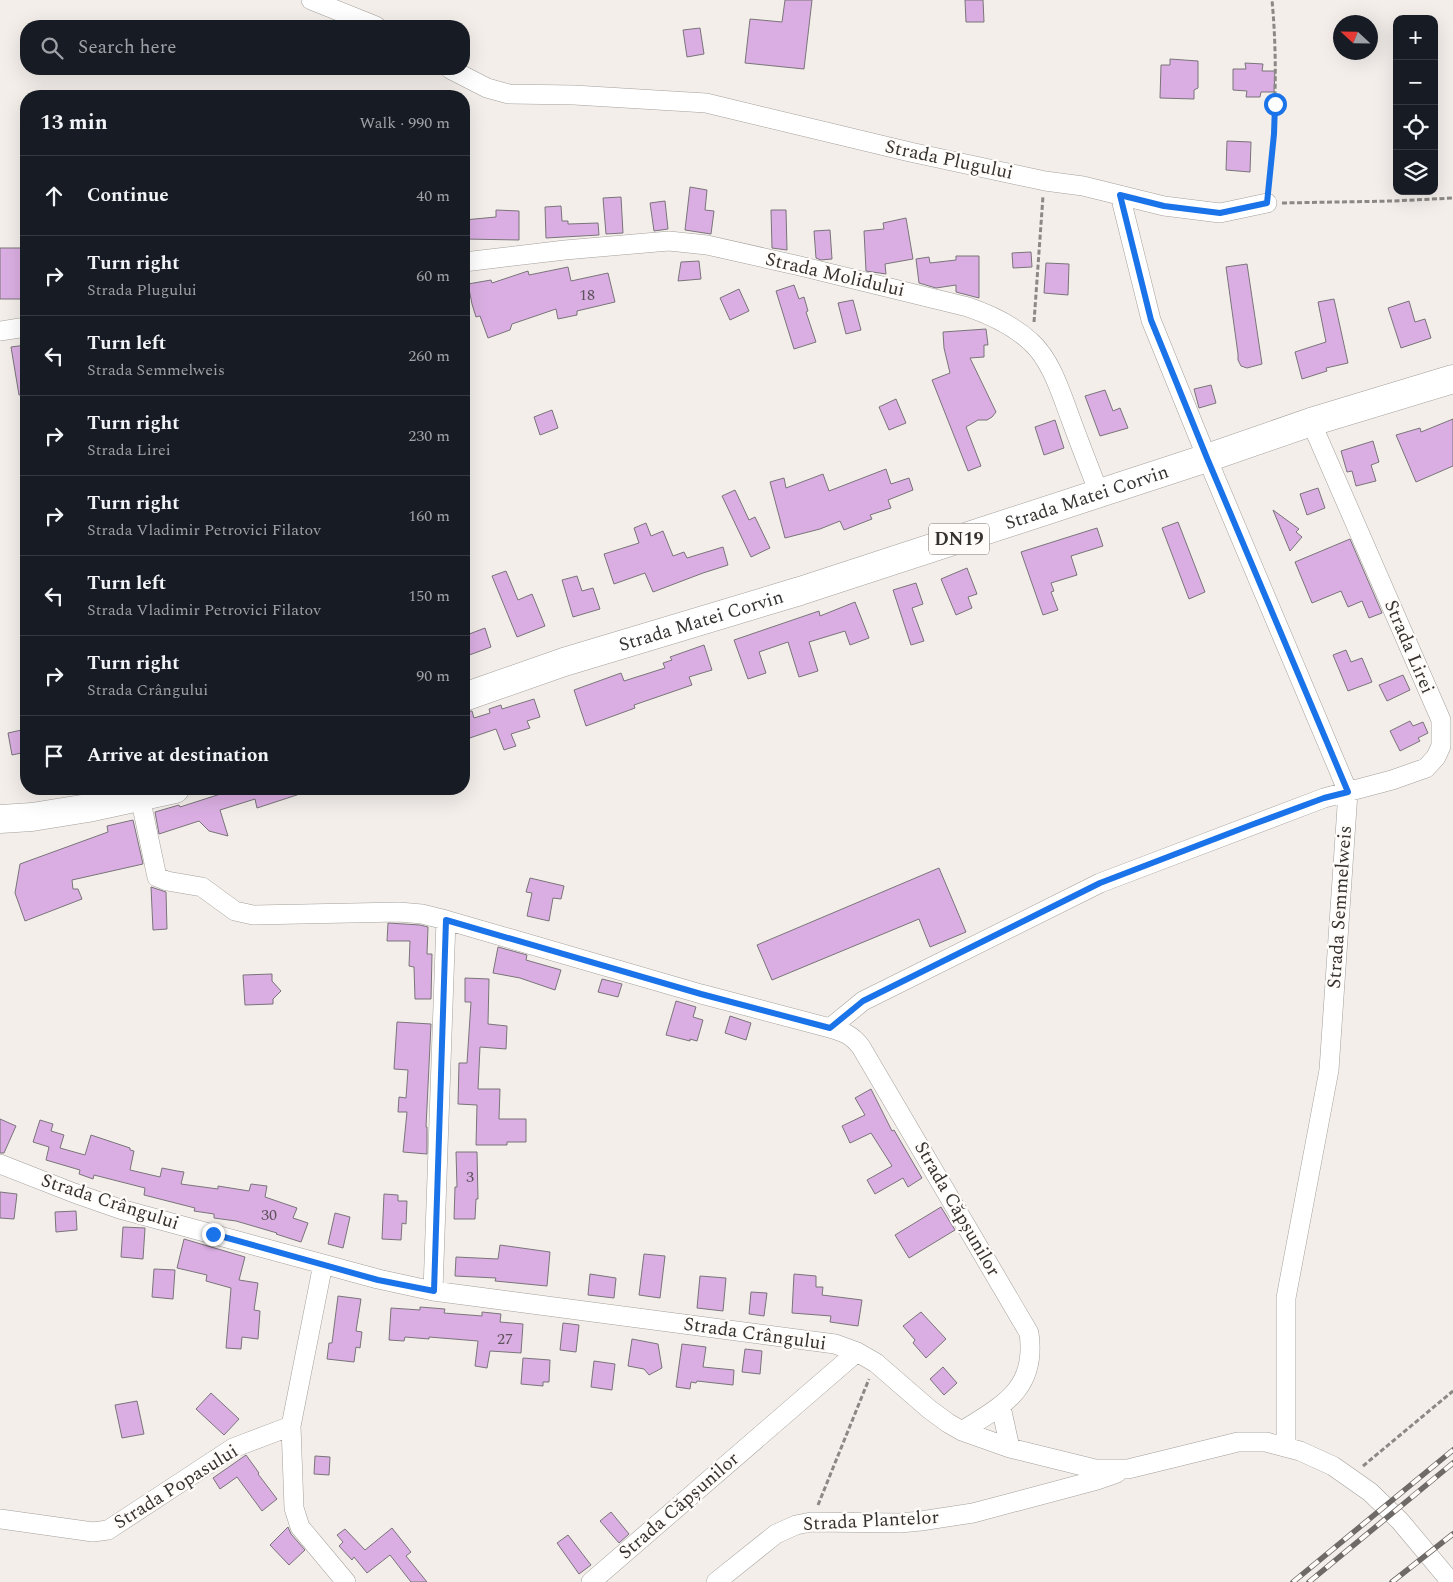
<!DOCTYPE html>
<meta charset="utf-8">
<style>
:root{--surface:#171b24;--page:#20242c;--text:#f1f3f6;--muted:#9ea1a6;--line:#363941}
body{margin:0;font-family:Spectral,serif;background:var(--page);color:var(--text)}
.controls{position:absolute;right:15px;top:15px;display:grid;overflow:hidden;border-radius:10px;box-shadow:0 5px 20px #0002}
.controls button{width:45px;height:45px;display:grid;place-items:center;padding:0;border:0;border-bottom:1px solid var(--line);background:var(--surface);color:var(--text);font:25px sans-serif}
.compass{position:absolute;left:1333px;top:15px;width:45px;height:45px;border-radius:50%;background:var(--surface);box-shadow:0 5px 20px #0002;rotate:292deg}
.stop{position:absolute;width:15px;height:15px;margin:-11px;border:4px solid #1a73e8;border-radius:50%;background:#fff}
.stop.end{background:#1a73e8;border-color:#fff;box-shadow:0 1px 5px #0008}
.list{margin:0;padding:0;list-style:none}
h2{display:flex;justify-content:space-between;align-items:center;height:65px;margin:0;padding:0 20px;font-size:21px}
h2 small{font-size:16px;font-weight:400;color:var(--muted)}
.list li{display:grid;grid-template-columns:32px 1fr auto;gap:15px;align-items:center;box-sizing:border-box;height:80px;padding:0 20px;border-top:1px solid var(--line)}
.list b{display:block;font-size:19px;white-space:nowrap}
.list p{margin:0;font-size:16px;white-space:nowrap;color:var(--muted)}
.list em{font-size:16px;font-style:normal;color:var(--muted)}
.icon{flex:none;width:28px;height:28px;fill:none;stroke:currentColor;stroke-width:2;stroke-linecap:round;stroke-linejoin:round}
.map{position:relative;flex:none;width:1453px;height:1582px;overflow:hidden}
.search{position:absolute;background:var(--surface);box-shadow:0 5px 20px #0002;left:20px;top:20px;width:450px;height:55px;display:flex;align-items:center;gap:12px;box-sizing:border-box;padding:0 18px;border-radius:20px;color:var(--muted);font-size:19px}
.panel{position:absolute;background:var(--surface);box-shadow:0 5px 20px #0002;left:20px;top:90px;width:450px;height:705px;border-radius:20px}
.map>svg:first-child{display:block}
</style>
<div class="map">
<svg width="1453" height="1582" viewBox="0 0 1453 1582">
<rect width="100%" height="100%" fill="#f3eeea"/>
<path fill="#daaee2" stroke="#797579" d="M785 0H812L804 69 745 63 750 19 782 22Z
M965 0H983L984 22H966Z
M700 28 704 54 687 57 683 30Z
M1170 59 1198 61V88L1194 90V99L1160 98 1161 65H1170Z
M1245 63 1263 64 1262 71H1275L1274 92H1261L1260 97H1246L1247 91 1233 90V69H1246Z
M1227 141 1251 142 1250 172 1226 170Z
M690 187 707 190 705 210 714 211 711 234 685 230Z
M621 197 623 233 606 234 603 198Z
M665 201 668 229 654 231 650 203Z
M561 206 562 221H568V224L598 223 599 235 546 238 545 207Z
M496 210 519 211V240L464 239V220L496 217Z
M771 210H786L787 250 772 248Z
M906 218 913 259 885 264 886 274 866 271 864 231 884 229 883 223Z
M830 230 832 259 821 260 816 258 814 231Z
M0 248H23L24 274H26V299H0Z
M1031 252 1032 267 1013 268 1012 253Z
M956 256H979V298L956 292V285L936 288 919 283 916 259 929 257 930 263 956 260Z
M699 261 701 279 678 281 681 262Z
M1046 263 1069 264 1068 295 1044 293Z
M1247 264 1262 364 1247 368 1241 366 1238 360V354L1226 267Z
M568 267 571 281 608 273 615 302 577 311V315L558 319 556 309 512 324 510 330 488 338 480 316 476 317 472 304 468 284 491 280 492 283 528 271 529 275Z
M794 285 799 299 804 297 808 311 806 312 816 342 794 349 776 291Z
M739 289 749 311 730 320 720 298Z
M1334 299 1348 363 1326 368 1327 371 1302 379 1295 352 1326 342 1318 302Z
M853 300 861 330 846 334 838 303Z
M1409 301 1415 322 1425 319 1431 338 1401 348 1388 308Z
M986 329 988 345H984V357L970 358 996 412 992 417 987 420H978L966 427 981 466 968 471 932 380 950 373 944 348 943 332Z
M26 345V395H19L11 347Z
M1211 385 1216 403 1199 408 1194 389Z
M1105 390 1113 411 1120 408 1128 428 1100 436 1085 396Z
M896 399 906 423 889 430 879 407Z
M552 410 558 428 540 435 534 417Z
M1453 419V466L1416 482 1396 435 1420 428 1421 432Z
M1055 420 1064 448 1044 455 1035 427Z
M1373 441 1379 462 1371 465 1376 481 1356 486 1352 471 1347 472 1341 451Z
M886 469 891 484 909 478 913 490 888 500 891 508 870 515 872 519 844 530 840 521 820 529 785 538 770 482 784 478 786 488 823 474 829 491Z
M1318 488 1325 508 1307 515 1300 494Z
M735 490 749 520 755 517 770 548 751 557 722 496Z
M1273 510 1299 529 1296 532 1302 537 1290 551Z
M1178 522 1205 592 1189 599 1162 528Z
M646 523 651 536 663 531 673 556 684 552 687 558 723 547 728 565 703 573 653 592 645 573 614 584 604 554 639 543 634 528Z
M1097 528 1103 546 1071 556 1077 575 1051 583 1054 591 1051 592 1058 610 1043 615 1021 552Z
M1350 539 1382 613 1369 618 1362 601 1348 607 1341 591 1312 603 1295 562Z
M967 568 977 594 968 597 972 608 956 615 941 579Z
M506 571 518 600 532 594 545 626 517 637 492 576Z
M577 576 582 591 593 588 600 609 573 617 562 580Z
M916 583 923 604 912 608 924 641 911 645 893 590Z
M855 602 869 638 850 645 845 631 809 642 818 671 799 677 788 642 759 652 766 673 748 679 734 640 819 611 820 616Z
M485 628 491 647 464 657V636Z
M704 645 712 670 689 677 692 685 634 705 635 708 586 726 574 690 621 673 624 681 665 668 663 663 672 660 670 657Z
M1346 650 1351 662 1362 658 1372 682 1348 691 1333 655Z
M1403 675 1410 690 1387 701 1379 685Z
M534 699 540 717 527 721 530 728 511 734 516 746 504 750 496 729 464 740V712L472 711 474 718 490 713 489 709 501 705 502 709Z
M1410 721 1413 726 1423 722 1428 733 1418 738 1420 741 1400 751 1390 731Z
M26 729V752L12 755 8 733Z
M236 789H308L309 791 257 808 255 799 220 810 228 836 209 831 199 821 159 834 155 812 179 805 180 807Z
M133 820 143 864 72 880 73 889H78L82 899 25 921 15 893 20 864 108 832 107 826Z
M939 868 966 932 930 947 919 919 772 980 757 945Z
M530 878 564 886 561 899 553 898 549 921 527 916 532 893 526 892Z
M151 887 166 892 167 929 153 930Z
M388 923 420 925 428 927 427 954H432L431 999H415L414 967 409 966 410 941H387Z
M498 947 527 955 526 960 561 970 555 990 520 978 493 973Z
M272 974V981L281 991 273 999V1004L245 1005 243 975Z
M465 978 489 979 488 1024 507 1026 506 1049 480 1047 478 1089H500L499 1119H526V1142H507V1145H476L477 1105 458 1104 459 1063H467L471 1002H465Z
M602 979 622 984 618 997 598 992Z
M676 1001 696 1007 693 1017 703 1020 697 1041 690 1039V1041L666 1035Z
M730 1016 751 1023 746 1040 725 1033Z
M397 1022 431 1024 426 1127H427V1154L403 1152 407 1112H398L399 1097 406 1098 408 1070 394 1069Z
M871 1089 892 1131 894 1130 922 1178 908 1187 903 1178 875 1194 867 1180 892 1166 871 1133 850 1143 842 1126 865 1115 855 1098Z
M0 1119 16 1126 4 1153H0Z
M40 1120 53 1124 51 1131 64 1135 60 1148 85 1155 91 1135 130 1148V1150L134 1151 130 1170 160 1177 162 1168 177 1171 184 1172 181 1184 218 1189V1186L249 1191 251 1184 267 1186 265 1197 297 1208 293 1218 308 1223 301 1242 276 1234 277 1233 236 1221 214 1218V1214L194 1211 195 1208 144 1195 145 1188 94 1175 93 1179 79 1174 80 1170 46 1160 49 1147 33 1142Z
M456 1152H477L478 1199H476L475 1219H454L455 1187H457Z
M0 1192 17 1194 14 1219 0 1218Z
M384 1194 398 1195V1201H407L406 1224 402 1223 401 1240 382 1239Z
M941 1207 955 1230 909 1258 895 1235Z
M76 1211 77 1230 56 1232 55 1212Z
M335 1213 350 1217 343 1248 328 1244Z
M123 1227 145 1228 143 1259 121 1257Z
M184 1239 245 1257 239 1280 258 1283 254 1310 260 1311 258 1339 242 1337 241 1349 226 1348 231 1288 206 1281 207 1275 177 1268Z
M500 1245 550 1252 547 1286 495 1281 496 1278 455 1276 456 1257 498 1259Z
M644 1254 665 1256 660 1298 639 1295Z
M154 1269 175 1270 173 1299 152 1297Z
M590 1274 616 1278 614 1298 588 1295Z
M794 1274 816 1276V1287H823L822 1295 862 1300 858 1326 830 1322 831 1316 792 1313Z
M700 1276 726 1278 723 1311 697 1308Z
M751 1292 767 1293 764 1316 749 1314Z
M338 1296 361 1299 356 1331 362 1332 360 1348 356 1347 354 1362 327 1359 329 1343H332Z
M420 1307 445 1309 444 1313 482 1316V1312L501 1314 500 1322 523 1324 521 1353 490 1351 487 1368 475 1366 478 1341 429 1337V1339L405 1337 404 1341 389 1340 391 1308 420 1310Z
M921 1312 946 1339 926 1358 913 1343 915 1340 903 1326Z
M563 1323 579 1325 576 1352 560 1350Z
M632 1339 658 1344 662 1368 649 1375 644 1369 628 1366Z
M682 1344 706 1347 703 1367 734 1370 733 1385 697 1381 696 1383 691 1382 690 1389 676 1387Z
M745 1349 762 1351 760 1374 742 1372Z
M523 1358 550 1360 549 1382H543V1386L521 1384Z
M594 1361 615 1364 612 1390 591 1387Z
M943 1367 957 1383 944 1395 930 1379Z
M211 1393 239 1419 224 1435 196 1409Z
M137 1401 144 1434 122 1438 115 1405Z
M246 1455 259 1473 258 1474 277 1499 262 1511 237 1477 220 1489 213 1478Z
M315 1456 330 1457 329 1475 314 1474Z
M611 1512 629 1534 619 1543 600 1521Z
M288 1527 291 1534 305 1550 289 1565 270 1545Z
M392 1528 411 1552 406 1556 427 1582H411L390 1555 367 1573 354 1557 352 1560 339 1546 343 1542 337 1535 345 1529 365 1550Z
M568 1535 591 1565 579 1574 557 1543Z"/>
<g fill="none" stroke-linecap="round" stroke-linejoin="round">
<defs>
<path id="minor" d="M311 0 376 26
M450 69 487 88 509 94 574 95 706 103 910 152 1045 181 1083 186 1164 206 1220 213 1267 203
M1120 195 1151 320 1207 458 1348 792 1329 1070 1286 1298V1447
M464 262 565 250 669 241 707 245 800 266 968 307C991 315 1013 325 1031 342 1051 360 1061 393 1070 417 1079 442 1089 467 1099 493
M0 331 26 327
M140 797 157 877 167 881 202 887 235 911 253 915 399 912 422 914 446 920 701 994 830 1028C844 1032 852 1035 861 1047L1029 1333C1037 1389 1003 1405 962 1431
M830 1028 863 1001 1100 883 1324 798 1392 780 1426 768 1436 757 1441 746V720L1311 422
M0 1164 74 1193 120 1209 378 1279 433 1291 835 1344 857 1352 876 1363 929 1409 948 1423 962 1431 1010 1448 1095 1469H1128L1238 1442H1266L1300 1451 1333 1466 1370 1492 1400 1521 1451 1582
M323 1264 291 1426 294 1508 300 1527 346 1582
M433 1291 446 920
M1001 1407 1010 1448
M0 1519 93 1532 108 1530 233 1448 291 1426
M591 1582 857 1352
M716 1582 776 1534 796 1525 811 1522 900 1523 921 1521 973 1513 1097 1480 1117 1473"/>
<g id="primary">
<path id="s1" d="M464 697 564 662 800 591 1207 458 1311 422 1453 379"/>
<path d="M0 819 32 817 88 808 175 789"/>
</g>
</defs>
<use href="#minor" stroke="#a4a09b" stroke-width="20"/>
<use href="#primary" stroke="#a4a09b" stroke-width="29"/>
<path stroke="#8b8885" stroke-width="3" stroke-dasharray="5 2.5" stroke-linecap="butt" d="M1269 186C1275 123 1278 64 1272 0
M1282 203 1393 201 1453 198
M1034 322 1043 196
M1363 1466 1453 1391
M818 1505 869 1379"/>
<use href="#minor" stroke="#fff" stroke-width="19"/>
<use href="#primary" stroke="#fff" stroke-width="28"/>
<defs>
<path id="rail" d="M1293 1582 1453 1450
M1309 1582 1453 1463
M1392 1582 1453 1534"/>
</defs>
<use href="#rail" stroke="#6d6a68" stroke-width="5.5"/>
<use href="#rail" stroke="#fffcf9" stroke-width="4" stroke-dasharray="11" stroke-linecap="butt"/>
</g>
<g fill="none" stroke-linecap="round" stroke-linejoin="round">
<path stroke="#1a73e8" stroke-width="6" d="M213 1234 378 1280 434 1291 446 920 701 994 830 1028 863 1001 1100 883 1251 825 1324 798 1348 792 1207 458 1151 320 1120 195 1164 206 1220 213 1267 203 1274 134 1275 104"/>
</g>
<g text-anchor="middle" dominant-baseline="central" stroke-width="4.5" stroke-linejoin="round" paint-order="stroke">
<g font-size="16" fill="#5e525d">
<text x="587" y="295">18</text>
<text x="470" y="1177">3</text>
<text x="269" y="1215">30</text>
<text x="505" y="1339">27</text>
</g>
<rect fill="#fffcf9" stroke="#726f6d" stroke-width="1" x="929" y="523.5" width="60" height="31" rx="4"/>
<g font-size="18" font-weight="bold" fill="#353331">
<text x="959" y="539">DN19</text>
</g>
<g font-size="19" fill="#353331" stroke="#fffcf9">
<text transform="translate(949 160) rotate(12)">Strada Plugului</text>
<text transform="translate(835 275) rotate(13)">Strada Molidului</text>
<text stroke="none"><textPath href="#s1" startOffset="654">Strada Matei Corvin</textPath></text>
<text stroke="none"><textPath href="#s1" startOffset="249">Strada Matei Corvin</textPath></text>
<text transform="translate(1409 647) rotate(67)">Strada Lirei</text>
<text transform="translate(1340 907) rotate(-86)">Strada Semmelweis</text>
<text transform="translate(110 1202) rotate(18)">Strada Crângului</text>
<text transform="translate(957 1209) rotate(60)">Strada Căpșunilor</text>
<text transform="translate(755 1334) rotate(8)">Strada Crângului</text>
<text transform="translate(176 1487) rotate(-32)">Strada Popasului</text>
<text transform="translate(679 1506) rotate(-41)">Strada Căpșunilor</text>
<text transform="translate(871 1521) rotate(-3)">Strada Plantelor</text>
</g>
</g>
</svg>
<div class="controls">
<button>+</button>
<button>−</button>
<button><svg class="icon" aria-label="locate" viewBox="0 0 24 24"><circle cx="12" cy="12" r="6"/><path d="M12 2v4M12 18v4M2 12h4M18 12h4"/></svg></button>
<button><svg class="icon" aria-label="layers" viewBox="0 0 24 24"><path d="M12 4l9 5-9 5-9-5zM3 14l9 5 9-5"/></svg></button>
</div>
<svg class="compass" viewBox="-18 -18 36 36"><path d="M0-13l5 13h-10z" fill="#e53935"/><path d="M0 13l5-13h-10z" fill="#9ea1a6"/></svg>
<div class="stop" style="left:1275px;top:104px"></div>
<div class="stop end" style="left:213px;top:1234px"></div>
<div class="search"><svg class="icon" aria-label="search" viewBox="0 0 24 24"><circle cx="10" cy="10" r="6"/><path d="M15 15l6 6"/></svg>Search here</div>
<section class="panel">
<h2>13 min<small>Walk · 990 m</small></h2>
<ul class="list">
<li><svg class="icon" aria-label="ahead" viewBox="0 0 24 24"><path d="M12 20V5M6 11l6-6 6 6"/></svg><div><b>Continue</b></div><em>40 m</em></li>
<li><svg class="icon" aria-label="right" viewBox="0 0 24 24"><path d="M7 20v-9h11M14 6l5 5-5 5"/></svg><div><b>Turn right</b><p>Strada Plugului</p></div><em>60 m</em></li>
<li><svg class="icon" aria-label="left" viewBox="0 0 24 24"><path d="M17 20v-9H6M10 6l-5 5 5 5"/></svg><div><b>Turn left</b><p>Strada Semmelweis</p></div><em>260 m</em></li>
<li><svg class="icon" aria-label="right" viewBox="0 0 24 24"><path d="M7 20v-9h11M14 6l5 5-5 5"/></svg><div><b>Turn right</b><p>Strada Lirei</p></div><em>230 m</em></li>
<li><svg class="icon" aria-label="right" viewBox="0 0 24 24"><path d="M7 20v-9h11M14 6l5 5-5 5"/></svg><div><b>Turn right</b><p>Strada Vladimir Petrovici Filatov</p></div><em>160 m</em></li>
<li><svg class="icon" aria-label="left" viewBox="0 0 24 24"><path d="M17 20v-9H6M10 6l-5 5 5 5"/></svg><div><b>Turn left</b><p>Strada Vladimir Petrovici Filatov</p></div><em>150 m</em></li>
<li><svg class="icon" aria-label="right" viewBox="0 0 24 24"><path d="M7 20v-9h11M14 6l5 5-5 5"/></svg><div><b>Turn right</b><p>Strada Crângului</p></div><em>90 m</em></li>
<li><svg class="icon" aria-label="arrive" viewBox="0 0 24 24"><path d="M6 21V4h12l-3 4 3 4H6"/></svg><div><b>Arrive at destination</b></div></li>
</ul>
</section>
</div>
